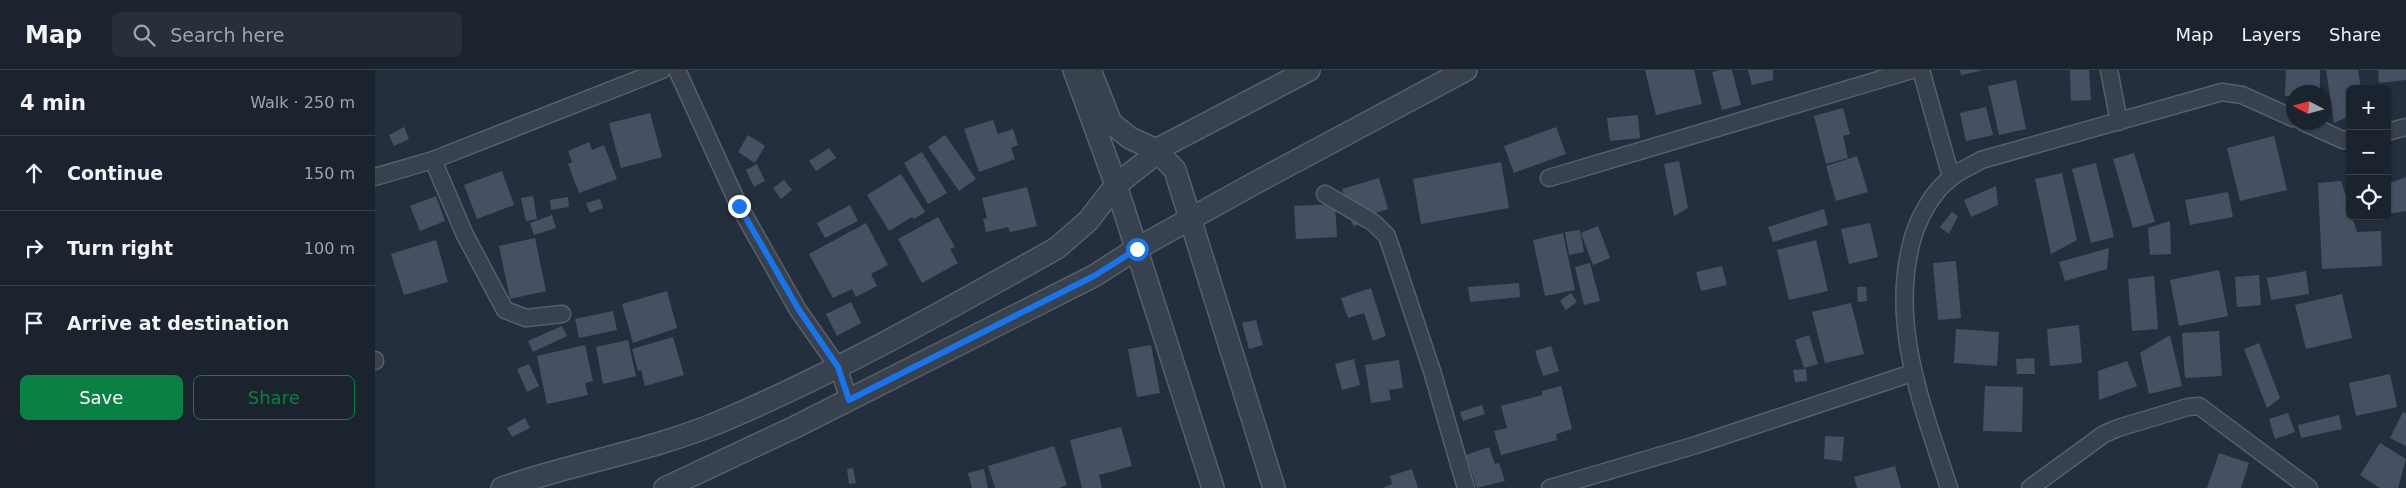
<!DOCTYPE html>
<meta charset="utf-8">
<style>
:root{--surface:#1b232e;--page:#282f3a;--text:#f1f3f6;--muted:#a0a4aa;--line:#39404a;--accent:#0b8043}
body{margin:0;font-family:"DejaVu Sans",sans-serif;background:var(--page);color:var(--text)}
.controls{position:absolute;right:15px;top:15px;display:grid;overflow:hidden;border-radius:8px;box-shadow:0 1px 4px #0004}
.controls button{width:45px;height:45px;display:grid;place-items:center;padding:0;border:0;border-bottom:1px solid var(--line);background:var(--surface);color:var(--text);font:25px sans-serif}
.compass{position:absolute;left:1911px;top:15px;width:45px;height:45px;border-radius:50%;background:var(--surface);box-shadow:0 1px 4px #0004;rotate:276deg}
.stop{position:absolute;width:15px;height:15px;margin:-11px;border:4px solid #1a73e8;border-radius:50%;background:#fff}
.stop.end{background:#1a73e8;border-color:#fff;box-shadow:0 1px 5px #0008}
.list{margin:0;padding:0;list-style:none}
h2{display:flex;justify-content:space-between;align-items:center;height:65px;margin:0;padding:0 20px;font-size:21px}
h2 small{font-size:16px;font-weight:400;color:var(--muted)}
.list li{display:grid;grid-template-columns:32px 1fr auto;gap:15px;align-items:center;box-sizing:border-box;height:75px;padding:0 20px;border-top:1px solid var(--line)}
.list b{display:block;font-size:19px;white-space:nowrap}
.list em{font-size:16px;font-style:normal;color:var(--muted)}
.actions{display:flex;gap:10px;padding:15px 20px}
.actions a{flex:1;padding:11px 0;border:1px solid var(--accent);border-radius:8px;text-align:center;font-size:18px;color:var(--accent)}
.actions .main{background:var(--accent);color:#fff}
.icon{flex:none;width:28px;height:28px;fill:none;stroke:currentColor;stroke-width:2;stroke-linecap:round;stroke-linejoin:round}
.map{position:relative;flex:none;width:2031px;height:418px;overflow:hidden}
header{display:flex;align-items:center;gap:30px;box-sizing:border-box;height:70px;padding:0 25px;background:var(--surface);border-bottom:1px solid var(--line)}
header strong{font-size:24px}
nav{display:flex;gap:28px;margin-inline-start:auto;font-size:18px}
.search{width:350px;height:45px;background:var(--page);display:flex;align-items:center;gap:12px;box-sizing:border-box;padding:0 18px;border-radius:8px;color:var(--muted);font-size:19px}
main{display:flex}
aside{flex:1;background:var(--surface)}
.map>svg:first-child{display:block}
</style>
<header>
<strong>Map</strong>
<div class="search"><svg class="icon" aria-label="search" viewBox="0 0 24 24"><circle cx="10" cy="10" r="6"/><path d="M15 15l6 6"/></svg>Search here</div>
<nav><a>Map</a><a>Layers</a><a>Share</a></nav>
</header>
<main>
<aside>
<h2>4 min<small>Walk · 250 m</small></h2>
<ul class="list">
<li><svg class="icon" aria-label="ahead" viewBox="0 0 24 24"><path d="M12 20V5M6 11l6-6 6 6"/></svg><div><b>Continue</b></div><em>150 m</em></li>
<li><svg class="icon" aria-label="right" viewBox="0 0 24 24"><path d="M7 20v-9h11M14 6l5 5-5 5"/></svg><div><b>Turn right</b></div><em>100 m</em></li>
<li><svg class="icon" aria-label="arrive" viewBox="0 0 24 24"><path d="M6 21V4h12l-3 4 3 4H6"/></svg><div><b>Arrive at destination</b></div></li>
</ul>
<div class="actions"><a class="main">Save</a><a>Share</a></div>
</aside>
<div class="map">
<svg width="2031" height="418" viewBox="0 0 2031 418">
<rect width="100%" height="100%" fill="#242f3e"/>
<path fill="#455162" d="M1270 0H1319L1327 34 1281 45Z
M1345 0H1357L1366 35 1347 40 1337 2Z
M1373 0H1398V10L1377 15Z
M1585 0H1605V1L1586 5Z
M1695 0H1714L1716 30 1696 31Z
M1911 0H1945V22H1918V26H1910Z
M1951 0H1983L1986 19H1975V46L1959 53Z
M2003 0H2031V10L2004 13Z
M1641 10 1651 59 1624 65 1613 16Z
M1611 37 1618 65 1591 71 1585 43Z
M1468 38 1475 64 1468 66 1473 88 1451 94 1439 46Z
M275 43 287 87 246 98 234 53Z
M1263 45 1265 68 1235 71 1232 48Z
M618 50 623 64 638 59 643 75 636 78 640 89 604 102 589 59Z
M29 57 34 69 19 76 14 65Z
M1181 57 1191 84 1139 103 1129 76Z
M373 65 390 76 380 93 363 82Z
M570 65 601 109 584 121 553 77Z
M1899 66 1912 120 1865 131 1852 78Z
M214 72 217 80 229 75 242 109 204 123 193 94 197 92 193 81Z
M454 78 461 88 441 101 434 91Z
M547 82 572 123 553 134 529 93Z
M1759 83 1780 152 1758 158 1738 89Z
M1482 86 1493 122 1461 131 1451 96Z
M1304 91 1313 138 1299 146 1289 94Z
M1126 92 1134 138 1046 154 1038 109Z
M1721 93 1739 167 1716 173 1697 99Z
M382 94 390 111 379 117 371 100Z
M127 101 139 135 102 149 89 115Z
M1687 103 1702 170 1676 184 1660 109Z
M526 104 550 142 539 149 537 147 514 161 492 125Z
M2031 107V141L2012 144V114Z
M1004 108 1013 139 1001 143 1003 149 978 156 967 119Z
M409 110 417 120 406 129 398 118Z
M1966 111 1975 138V146H1977L1982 162 2006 161 2007 196 1947 199 1943 113Z
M1621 116 1623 135 1596 147 1589 130Z
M652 117 662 156 635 162 633 157 611 162 608 149 612 148 607 128Z
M1853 122 1858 147 1815 155 1810 130Z
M61 126 70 151 45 161 35 136Z
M158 126 162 149 151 151 146 128Z
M193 127 194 137 176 140 175 130Z
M225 129 228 138 215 143 211 133Z
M960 134 962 167 921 169 919 136Z
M475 135 483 151 450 168 442 153Z
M1449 139 1453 155 1398 172 1393 157Z
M1577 142 1583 146 1574 164 1565 157Z
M177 145 181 158 159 165 155 153Z
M563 147 580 177 575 179 583 193 547 213 523 169Z
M1795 151 1796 184 1775 185 1773 158Z
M491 153 513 195 496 204 502 216 481 227 477 219 458 228 434 184Z
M1495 153 1503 187 1474 194 1466 159Z
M1223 156 1235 188 1218 195 1206 163Z
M1205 160 1209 182 1194 185 1190 162Z
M1188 163 1200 220 1170 226 1158 170Z
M160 168 171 221 135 229 124 176Z
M61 170 73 212 29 225 16 184Z
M1441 170 1453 221 1414 230 1402 180Z
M1734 178 1732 199 1690 211 1684 192Z
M1581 191 1586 248 1563 250 1558 193Z
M1215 193 1225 231 1209 235 1200 197Z
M1347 196 1352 215 1326 221 1321 202Z
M1844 200 1853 246 1804 256 1795 210Z
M1931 201 1934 224 1896 230 1892 208Z
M1884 205 1886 235 1862 237 1860 207Z
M1779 206 1783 259 1757 261 1753 209Z
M1144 213 1145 227 1095 232 1093 217Z
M1482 217H1491L1492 231 1483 232Z
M996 218 1011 266 998 271 989 243 973 248 966 228Z
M292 221 302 258 258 273 247 234Z
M1196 223 1202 232 1191 240 1185 231Z
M1967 224 1977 268 1931 279 1920 235Z
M476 232 486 253 462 266 451 244Z
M1476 233 1489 284 1450 293 1437 242Z
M238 241 242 260 204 268 200 249Z
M881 250 888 275 874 279 867 253Z
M1704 255 1707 293 1675 296 1672 259Z
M187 256 192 266 158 282 153 271Z
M1581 259 1624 262 1622 296 1579 293Z
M1844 261 1847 306 1810 308 1807 263Z
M1434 265 1443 294 1429 298 1420 270Z
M1795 265 1807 316 1774 324 1765 283Z
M298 267 309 305 270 316 266 300 263 301 257 279Z
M253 270 261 306 228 314 221 277Z
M1884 273 1905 328 1892 338 1869 279Z
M210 275 218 311 210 313 213 325 172 334 162 286Z
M776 275 785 323 762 327 753 279Z
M1176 276 1184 301 1168 306 1160 281Z
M1659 288 1660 304H1642L1641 289Z
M979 289 985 315 967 320 960 294Z
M1024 290 1028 318 1014 320 1016 330 996 333 990 295Z
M1752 291 1762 316 1724 330 1723 301Z
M154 294 164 316 152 322 142 299Z
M1431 299 1432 311 1420 312 1418 300Z
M2015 304 2022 337 1981 346 1974 313Z
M1186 316 1197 359 1181 364 1182 370 1126 385 1119 361 1132 358 1126 336 1167 325V321Z
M1610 316 1648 317 1647 362 1608 361Z
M1107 335 1110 344 1088 351 1085 342Z
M2028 342 2031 343V376L2015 368Z
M1913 343 1920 362 1900 369 1894 349Z
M1964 345 1967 359 1926 368 1923 355Z
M150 348 155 358 137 367 132 358Z
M746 357 757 396 724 405 727 418H707L695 370Z
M1450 366 1469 367 1467 391 1449 389Z
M2005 373 2031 389 2023 418H2005L1985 405Z
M679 376 692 415 684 418H620L613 396Z
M1114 377 1120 394 1124 393 1130 411 1102 418 1091 385Z
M1844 383 1874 393 1866 418H1832Z
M1520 396 1526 418H1482L1479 407Z
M478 398 481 413 474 414 472 399Z
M609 399 613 418H597L593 403Z
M1037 399 1043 418H1008L1017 414 1015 406Z"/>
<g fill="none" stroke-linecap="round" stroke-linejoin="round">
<defs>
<path id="minor" d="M302 0 364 136 423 240 463 297 474 330
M1546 0 1576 107
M1734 0 1744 52
M1928 52 1968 70 1975 69
M2012 62 2031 57
M58 90 90 165 130 240 151 248 187 244
M0 107 58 90 287 0
M1174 108 1537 0
M950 124 999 153 1012 166 1057 301 1091 418
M0 290V291
M1175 418 1321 375 1537 303
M1574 418C1548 336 1513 254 1538 167 1545 145 1558 121 1577 107 1585 100 1597 96 1606 90L1847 22 1867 25 1918 48
M1655 418 1729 364 1743 358 1813 337 1824 336 1934 418"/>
<path id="tertiary" d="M699 0 741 115 838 418
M715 0 736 53 755 68 781 80 800 100 899 418
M127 418C199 393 276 381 347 351 463 302 573 239 682 178L713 151 741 115 774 89 781 80 934 0
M290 418 420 357 719 206 761 179 880 113 1091 0"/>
</defs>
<use href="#minor" stroke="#565f6c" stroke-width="19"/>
<use href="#tertiary" stroke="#565f6c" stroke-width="24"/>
<use href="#minor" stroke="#38414e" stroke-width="16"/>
<use href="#tertiary" stroke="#38414e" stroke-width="21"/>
</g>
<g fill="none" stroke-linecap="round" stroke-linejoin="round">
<path stroke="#1a73e8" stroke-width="6" d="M364 136 424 240 463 297 474 330 719 206 762 179"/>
</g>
</svg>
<div class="controls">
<button>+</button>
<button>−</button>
<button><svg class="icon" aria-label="locate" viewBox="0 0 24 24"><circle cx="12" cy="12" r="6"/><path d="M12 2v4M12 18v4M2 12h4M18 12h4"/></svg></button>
</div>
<svg class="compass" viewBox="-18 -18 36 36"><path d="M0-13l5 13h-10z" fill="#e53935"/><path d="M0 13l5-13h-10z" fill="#a0a4aa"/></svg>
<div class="stop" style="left:762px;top:179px"></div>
<div class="stop end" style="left:364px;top:136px"></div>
</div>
</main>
